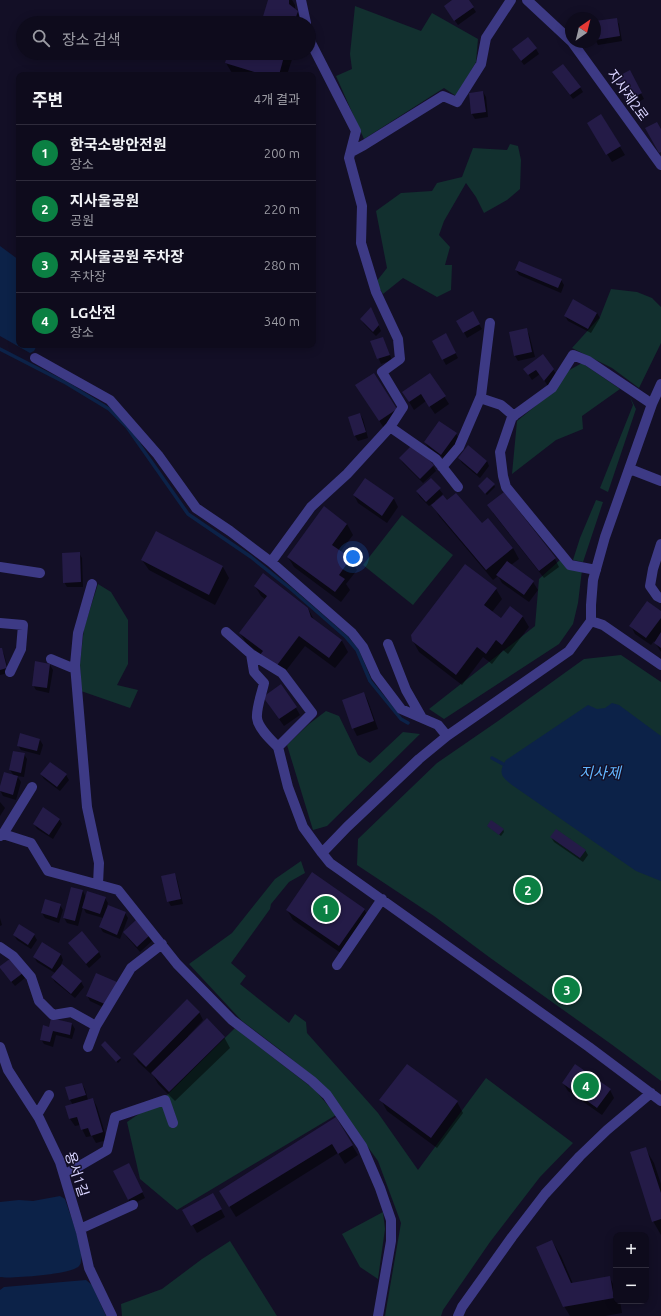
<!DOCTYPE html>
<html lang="ko">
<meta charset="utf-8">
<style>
:root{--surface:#0e0b1c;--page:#1c1929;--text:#f1f3f6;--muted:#9b9ba3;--line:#2e2b3b;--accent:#0b8043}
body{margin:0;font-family:Ubuntu,"Noto Sans KR",sans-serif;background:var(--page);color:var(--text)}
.controls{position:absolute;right:12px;bottom:12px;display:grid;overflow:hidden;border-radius:8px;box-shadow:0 2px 10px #0003}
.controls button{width:36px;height:36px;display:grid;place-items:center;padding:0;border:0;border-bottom:1px solid var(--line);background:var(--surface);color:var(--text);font:20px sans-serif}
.compass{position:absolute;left:565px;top:12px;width:36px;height:36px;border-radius:50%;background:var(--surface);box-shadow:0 2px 10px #0003;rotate:35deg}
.you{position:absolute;left:353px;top:557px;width:14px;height:14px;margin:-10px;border:3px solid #fff;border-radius:50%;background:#1a73e8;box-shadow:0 0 0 6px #1a73e833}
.badge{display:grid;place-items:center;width:26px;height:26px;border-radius:50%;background:var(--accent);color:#fff;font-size:13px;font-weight:700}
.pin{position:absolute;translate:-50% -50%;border:2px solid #fff;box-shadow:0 1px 4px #0006}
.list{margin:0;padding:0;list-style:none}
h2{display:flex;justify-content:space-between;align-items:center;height:52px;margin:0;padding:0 16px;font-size:17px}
h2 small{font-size:13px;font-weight:400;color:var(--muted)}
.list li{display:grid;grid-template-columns:26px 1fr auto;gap:12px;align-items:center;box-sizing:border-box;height:56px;padding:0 16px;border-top:1px solid var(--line)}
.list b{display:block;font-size:15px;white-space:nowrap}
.list p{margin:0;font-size:13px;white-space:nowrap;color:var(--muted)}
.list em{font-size:13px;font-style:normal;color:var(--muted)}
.icon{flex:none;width:22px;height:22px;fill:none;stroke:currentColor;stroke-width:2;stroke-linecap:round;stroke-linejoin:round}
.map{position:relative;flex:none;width:661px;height:1316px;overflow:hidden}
.search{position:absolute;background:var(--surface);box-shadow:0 2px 10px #0003;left:16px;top:16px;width:300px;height:44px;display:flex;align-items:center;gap:10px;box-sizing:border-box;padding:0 14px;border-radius:22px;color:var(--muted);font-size:15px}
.panel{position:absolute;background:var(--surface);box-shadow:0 2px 10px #0003;left:16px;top:72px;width:300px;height:276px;border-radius:8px}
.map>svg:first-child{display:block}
</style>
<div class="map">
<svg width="661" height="1316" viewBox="0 0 661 1316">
<rect width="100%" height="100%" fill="#130f26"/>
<path fill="#12302f" d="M355 6 421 31 432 13 478 39 476 62 456 96 444 88 364 139 336 76 352 69 350 54Z
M510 144 518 146 521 160 520 189 507 200 484 213 476 197 466 183 444 221 439 235 450 247 445 265H452L451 290 437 297 403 278 383 294 376 282 387 268 376 211 401 193 432 191 437 183 462 177 473 148 507 150Z
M611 289 637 292 652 298 661 307V343L639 388 612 368 572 348 600 317Z
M582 363 620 389 582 416 583 429 556 440 512 474 517 421 549 395 566 372Z
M630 397 636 409 608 492 600 488 633 405Z
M596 500 603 502 583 562 573 560 580 538Z
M402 515 453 555 413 605 363 565Z
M560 560 582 570 578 603 573 624 559 644 444 719 429 709 535 626 539 579Z
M98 584 111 592 128 620V664L117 685 138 690 130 708 81 691 80 663 84 628Z
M621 655 661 682V1081L611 1044 489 957 434 916 357 865 358 839 437 763 498 721 584 659Z
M326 711 339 716 358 755 370 763 403 732 420 734 327 826 313 830 287 745 309 724Z
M301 861 305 873 289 882 271 904 270 909 231 963 246 976 240 984 289 1023 295 1014 306 1022 307 1033 378 1113 418 1170 486 1078 573 1143 540 1177 490 1242 443 1310 441 1316H385L401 1223 378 1161 323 1085 283 1052 242 1021 189 964 232 933 275 879Z
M235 1028 315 1090 336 1115 177 1210 140 1179 127 1122 167 1095Z
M383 1212 385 1229 378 1279 360 1267 342 1234Z
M230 1241 277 1316H122L121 1304 162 1289 202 1259Z"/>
<path fill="#0c2248" d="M0 246 19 260V345H37L34 351 30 353 0 336Z
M612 703 619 705 661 736V881L636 871 512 785C501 776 498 773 506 760L588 705 597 709 605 708Z
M60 1196 65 1199C69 1212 84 1249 81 1261 81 1264 79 1267 76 1268 68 1274 11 1279 0 1277V1202L19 1200 33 1201Z
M86 1280 92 1285 106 1316H0V1290L4 1287Z"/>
<path fill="#0007" d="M269 0H292L295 5V10L297 12 303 23H262Z
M454 0H468L476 12 458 25 448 11Z
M616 19 619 24 622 41 598 45 595 39V22Z
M249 20 259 23H249Z
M536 49 539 54 524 65 516 54Z
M229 53H294L287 75H238L232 73 226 63Z
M632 76 644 99 630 106 616 78Z
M556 77 580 87 583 92 573 99Z
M483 92 486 97 488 117 475 119 472 114 470 93Z
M601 115 625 155 612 162 588 123Z
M516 270 561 280 564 285 561 293 519 275Z
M371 309 381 331 376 336 364 324 361 319Z
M472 313 482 329 467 338 458 321Z
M597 313 600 318 591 333 568 321 565 316Z
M526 329 529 334 535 357 518 361 515 356Z
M446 335 458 358 446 365 433 341Z
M383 338 392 360 381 364 372 342Z
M543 356 557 375 548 386 540 374 532 380 528 374Z
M430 374 449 404 435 414 426 401 414 410 403 392Z
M361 393 397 409 384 428Z
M360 414 363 419 368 438 358 441 355 436 349 418Z
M456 434 459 439 445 459 428 447 425 442Z
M400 458 433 466 436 471 423 483 403 463Z
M459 458 487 461 489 466 480 478 462 463Z
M365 479 394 499 398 507 387 523 358 503 354 495Z
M431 479 443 494 435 501 436 502 447 501 482 525 488 519 513 548 519 559 511 565 533 582 538 590 529 602 502 583 498 576 493 580 439 516 432 504 429 506 420 497 417 492Z
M494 485 495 487 487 495 481 489Z
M504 493 555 559 559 567 544 578 493 513Z
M347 524 353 535 340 552 350 559 357 570 346 584 350 590 341 602 294 567 288 557Z
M157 532 223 567 229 578 215 605 149 570 142 560Z
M79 553 82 558 83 587H67L64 582Z
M255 586 308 608 314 620 342 641 348 652 335 668 305 646 281 677 262 655 246 643 240 633 266 600 261 596Z
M496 589 502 599 492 612 501 619 510 607 523 617 529 627 508 654 503 650 492 664 483 657 462 685 419 652 413 641Z
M661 613V652L654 641 651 645 635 634 631 626Z
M0 649H1L4 654 9 673 0 675Z
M50 665 53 670 49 693 36 690 33 685Z
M364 693 368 701 378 729 357 736 353 728Z
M269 705 296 708 300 715 284 726Z
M40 740 43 745 40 755 21 750 18 745Z
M24 754 27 759 24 777 17 776 21 782 16 800 3 796 0 790 14 776 10 770Z
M41 774 66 775 69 780 60 791 44 779Z
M0 802 5 808 0 816Z
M59 819 62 824 53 839 37 829 34 824Z
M488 826 503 829 504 832 501 836Z
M551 837 585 850 588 855 583 862 554 842Z
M174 874 177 879 183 904 171 906 168 901Z
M83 891 86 898H105L108 903 107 906 125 913 128 918 120 939 103 932 100 927 103 918 86 913 83 907 78 926 67 923 64 918Z
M46 900 60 905 63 910 59 923 45 918 42 913Z
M364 909 370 920 345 956 293 920 287 910Z
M0 918 2 925 0 926Z
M124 932 149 936 152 941 140 952 127 937Z
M14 935H34L37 940 31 949 17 940Z
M42 943 61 955 63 960 61 965 81 982 84 987 75 998 55 982 52 977 55 973 37 962 34 957Z
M69 943 99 952 101 957 89 968Z
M3 972 22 973 25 978 15 986Z
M97 974 109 1010 90 1001 87 995Z
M199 1012 203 1020 188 1036 189 1038 224 1037 230 1048 175 1101 158 1084 152 1073 151 1074 138 1062 134 1054Z
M72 1024 75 1029 72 1039 56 1035 53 1047 44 1044 41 1039 49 1028Z
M103 1047 120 1058 121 1060 118 1063Z
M563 1083 610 1090 614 1098 602 1115 568 1091Z
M82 1084 85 1089 88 1100 93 1099 97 1107 107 1140 96 1143 92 1136 86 1137 80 1125 75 1126 70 1119 73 1105 70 1100Z
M381 1100 457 1102 463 1113 437 1148 387 1111Z
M336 1119 358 1155 345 1164 338 1153 236 1217 226 1201Z
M645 1148 654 1163 661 1184V1235L653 1221Z
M131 1169 145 1198 131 1205 114 1172Z
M213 1194 225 1217 197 1233 184 1210Z
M552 1241 561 1256 573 1284 609 1277 616 1289V1301H620L622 1313 605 1316H570L564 1306Z"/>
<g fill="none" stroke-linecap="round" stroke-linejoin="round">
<path stroke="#0c2248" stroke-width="3.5" d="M0 349 66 383 109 409 127 427 188 514 251 557 291 589 346 637 357 650 370 681 401 719 408 723
M492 758 503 764"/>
</g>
<path fill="#241b47" d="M268 0H289V4L298 11 294 23H261Z
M452 0H469L474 7 454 21 444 6Z
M617 18 620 36 595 40V21Z
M528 37 537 48 521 61 512 49Z
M228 53H285L279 75H264L225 63Z
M563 64 581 87 570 95 552 72Z
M630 70 642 93 626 101 615 78Z
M483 91 486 112 471 114 469 93Z
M601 114 621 146 606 155 587 123Z
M657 122 661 129V152L659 153 645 128Z
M519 261 562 279 558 288 515 270Z
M573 299 597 313 588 329 564 316Z
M371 307 379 325 373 332 360 319Z
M473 311 480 324 463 333 456 321Z
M527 328 532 352 514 356 509 332Z
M446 333 456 353 442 360 432 341Z
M383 337 390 355 377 359 370 341Z
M543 354 554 369 544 381 536 370 528 375 523 369Z
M374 373 397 409 379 421 355 385Z
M430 373 446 396 429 407 421 394 409 402 402 392Z
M360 413 366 432 354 436 348 417Z
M439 421 457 433 441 455 424 442Z
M413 444 434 465 420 479 399 458Z
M468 445 487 461 477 474 458 458Z
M487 477 495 484 485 494 478 486Z
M365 478 394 498 382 516 353 495Z
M431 478 441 488 426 502 416 491Z
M504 492 556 558 539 571 487 505Z
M456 493 482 523 488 518 513 548 486 570 431 505 443 495 447 500Z
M324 506 347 524 332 545 351 558 339 575 345 579 335 592 287 557Z
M156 531 223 566 209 595 141 560Z
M80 552 81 582 63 583 62 553Z
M507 561 534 581 524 595 496 575Z
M465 564 497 588 484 605 501 618 510 606 523 616 502 645 496 640 486 654 477 647 456 675 412 641 411 635Z
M263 573 308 608 311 617 342 640 329 658 299 636 275 668 259 656 263 651 239 633 267 596 254 586Z
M647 601 661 611V618L646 638 629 626Z
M661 632V648L654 643Z
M0 648H2L7 668 0 670Z
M35 661 50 664 47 688 32 686Z
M281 684 297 707 279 719 263 697Z
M364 692 374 721 352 729 342 700Z
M20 733 40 739 37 751 17 746Z
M13 751 25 753 21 773 9 770Z
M50 762 67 774 57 787 40 774Z
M4 772 18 776 13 795 0 791V786Z
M43 807 60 819 49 835 33 824Z
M491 820 504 829 499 835 487 826Z
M556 829 586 850 580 858 550 837Z
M312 872 365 909 339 946 286 910Z
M175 873 181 899 167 902 161 876Z
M71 887 83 890 75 921 63 918Z
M87 891 106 897 100 914 82 908Z
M45 899 61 904 57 918 41 913Z
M108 905 126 912 117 935 99 927Z
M136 920 150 935 137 947 123 932Z
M19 924 35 934 28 945 13 935Z
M82 931 99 952 86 964 68 943Z
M42 942 61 954 52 969 33 957Z
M11 958 23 973 11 982 0 968V966Z
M62 964 82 981 71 994 51 977Z
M96 973 117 982 107 1005 86 996Z
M187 999 200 1012 146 1067 133 1054Z
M51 1018 72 1023 70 1035 53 1031 50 1042 40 1040 43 1025 49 1027Z
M207 1018 225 1037 169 1092 151 1073Z
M105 1041 121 1058 116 1062 101 1045Z
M407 1064 458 1101 431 1138 379 1100Z
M575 1064 611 1089 597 1108 562 1083Z
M82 1083 86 1095 69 1100 65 1087Z
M93 1098 103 1132 91 1136 88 1128 81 1130 77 1117 69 1119 65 1106Z
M336 1117 353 1145 338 1154 332 1144 229 1207 219 1191Z
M646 1147 661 1193V1219L652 1222 630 1152Z
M129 1163 143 1192 128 1200 113 1171Z
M213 1193 222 1209 191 1226 182 1210Z
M552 1240 571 1283 610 1276 614 1298 563 1307 536 1247Z"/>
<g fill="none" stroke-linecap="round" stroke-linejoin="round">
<path stroke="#3d3a85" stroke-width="10" d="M301 0 306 23
M527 0 571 41
M309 35 311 43 356 131 349 158 362 206 361 243 376 292 398 339 400 359 382 372 403 407 390 427
M572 42 661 165
M351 152 364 145 443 96 457 102 481 64 486 38 511 0
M35 358 110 400 158 455 196 508 230 531 271 562 352 633 363 647 376 676 401 709 438 725 447 736
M661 384 652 404 605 537 593 580 591 605V621L569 651 447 736 419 759 347 827 322 853 330 863 340 870 589 1047 661 1101
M480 398 501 405 514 416
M442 467 459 447 481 396 490 323
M630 469 661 481
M661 544 653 569 650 586 657 596 661 598
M271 562 311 507 347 474 390 427 436 459 458 487
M0 567 40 573
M596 570 570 565 506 487 503 476 500 452 512 417 552 388 573 355 588 361 652 404
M92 584 78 633 75 665 87 807 99 863 98 884
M591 621 603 625 661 665
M0 623 23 625 21 649 10 672
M226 632 251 654 282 673 312 713 278 747 288 787 303 827 322 853
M388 644 406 690 422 718
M251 654 254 672 264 683C262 693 256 708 257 718 258 728 271 740 278 747
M51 659 75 669
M3 834 32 787
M0 836 3 834 31 843 48 871 118 890 177 964 232 1020 312 1081 327 1095 362 1146 380 1188 391 1220V1241L378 1316
M0 947 13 956 31 977 39 1001 53 1015 71 1012 96 1026 131 968 162 944
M337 965 382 899
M0 1047 8 1070 39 1118 60 1162 81 1232 89 1268 112 1316
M88 1047 96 1026
M37 1115 49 1095
M64 1175 107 1150 115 1117 165 1100 173 1123
M80 1229 133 1205
M458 1316 462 1307 512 1237 545 1194 580 1156 607 1130 651 1093"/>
</g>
<g text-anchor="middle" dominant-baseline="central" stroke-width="3" stroke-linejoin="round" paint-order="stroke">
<g font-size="14" fill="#d9d4ff" stroke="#130f26">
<text transform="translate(628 95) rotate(54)">지사제2로</text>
<text transform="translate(77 1174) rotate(72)">용서1길</text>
</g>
<g font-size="15" font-style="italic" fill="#62b6ff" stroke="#130f26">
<text x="600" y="772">지사제</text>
</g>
</g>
</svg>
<div class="controls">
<button>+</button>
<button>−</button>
</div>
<svg class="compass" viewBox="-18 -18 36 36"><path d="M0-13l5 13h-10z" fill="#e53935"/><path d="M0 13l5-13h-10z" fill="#9b9ba3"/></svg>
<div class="you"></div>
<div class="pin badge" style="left:326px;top:909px">1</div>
<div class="pin badge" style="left:528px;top:890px">2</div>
<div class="pin badge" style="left:567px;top:990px">3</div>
<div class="pin badge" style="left:586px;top:1086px">4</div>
<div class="search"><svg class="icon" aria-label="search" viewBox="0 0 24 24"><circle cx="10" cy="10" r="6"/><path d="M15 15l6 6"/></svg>장소 검색</div>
<section class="panel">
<h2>주변<small>4개 결과</small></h2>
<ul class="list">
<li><span class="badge">1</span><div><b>한국소방안전원</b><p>장소</p></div><em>200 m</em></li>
<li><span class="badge">2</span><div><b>지사울공원</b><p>공원</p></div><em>220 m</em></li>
<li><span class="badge">3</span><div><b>지사울공원 주차장</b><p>주차장</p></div><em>280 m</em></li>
<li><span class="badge">4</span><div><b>LG산전</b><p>장소</p></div><em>340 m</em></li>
</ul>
</section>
</div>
